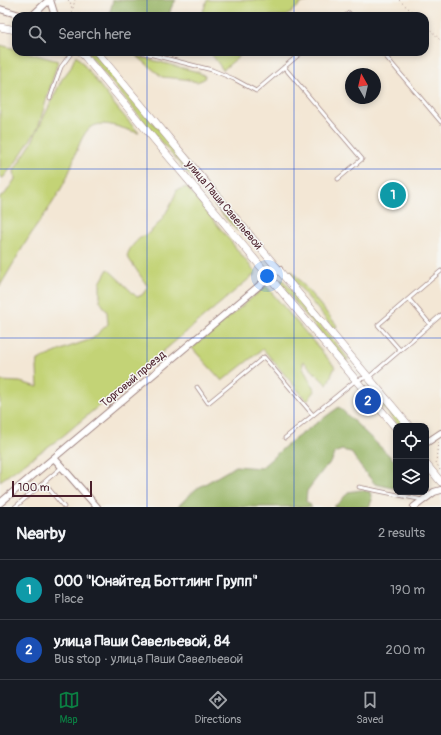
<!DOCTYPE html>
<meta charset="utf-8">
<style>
:root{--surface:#171b24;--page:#20242c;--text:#f1f3f6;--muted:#9ea1a6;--line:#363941;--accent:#0b8043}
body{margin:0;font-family:Pangolin,sans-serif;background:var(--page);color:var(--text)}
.controls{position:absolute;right:12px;bottom:12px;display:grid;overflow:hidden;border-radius:8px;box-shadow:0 2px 6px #0003}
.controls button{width:36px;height:36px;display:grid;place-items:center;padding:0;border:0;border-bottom:1px solid var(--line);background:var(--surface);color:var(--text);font:20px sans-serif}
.compass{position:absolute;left:345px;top:68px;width:36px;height:36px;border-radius:50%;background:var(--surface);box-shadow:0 2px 6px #0003;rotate:352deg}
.scale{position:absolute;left:12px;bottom:10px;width:80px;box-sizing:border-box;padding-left:4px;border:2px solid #4a1f2b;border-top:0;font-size:11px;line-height:14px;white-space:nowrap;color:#4a1f2b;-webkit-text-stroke:3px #f6f6f2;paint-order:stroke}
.you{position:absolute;left:267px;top:276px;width:14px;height:14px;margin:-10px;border:3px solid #fff;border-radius:50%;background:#1a73e8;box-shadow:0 0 0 6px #1a73e833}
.badge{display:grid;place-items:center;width:26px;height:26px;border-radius:50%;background:var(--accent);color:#fff;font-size:13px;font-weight:700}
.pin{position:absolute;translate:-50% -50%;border:2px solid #fff;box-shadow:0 1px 4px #0006}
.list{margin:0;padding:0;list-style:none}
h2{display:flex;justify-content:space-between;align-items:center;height:52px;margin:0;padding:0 16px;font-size:17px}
h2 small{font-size:13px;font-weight:400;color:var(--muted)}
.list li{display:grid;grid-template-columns:26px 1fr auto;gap:12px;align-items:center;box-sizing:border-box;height:60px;padding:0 16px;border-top:1px solid var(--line)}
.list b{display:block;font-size:15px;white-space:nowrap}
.list p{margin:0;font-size:13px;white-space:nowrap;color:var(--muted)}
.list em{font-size:13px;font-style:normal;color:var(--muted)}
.icon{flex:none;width:22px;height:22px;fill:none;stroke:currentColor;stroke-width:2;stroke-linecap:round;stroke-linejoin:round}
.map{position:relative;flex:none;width:441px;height:507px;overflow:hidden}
.search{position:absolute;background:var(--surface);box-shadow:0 2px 6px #0003;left:12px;right:12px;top:12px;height:44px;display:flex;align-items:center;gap:10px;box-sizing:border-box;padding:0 14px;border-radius:12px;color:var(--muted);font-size:15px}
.sheet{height:172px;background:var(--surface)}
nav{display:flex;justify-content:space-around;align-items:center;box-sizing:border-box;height:56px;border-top:1px solid var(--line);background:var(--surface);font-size:11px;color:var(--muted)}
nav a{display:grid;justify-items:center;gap:2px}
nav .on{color:var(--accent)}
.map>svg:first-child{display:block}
</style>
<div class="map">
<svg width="441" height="507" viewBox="0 0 441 507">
<rect width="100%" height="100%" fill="#f6f6f2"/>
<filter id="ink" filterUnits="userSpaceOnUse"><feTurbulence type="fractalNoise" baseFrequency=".025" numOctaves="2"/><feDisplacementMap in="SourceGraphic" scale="8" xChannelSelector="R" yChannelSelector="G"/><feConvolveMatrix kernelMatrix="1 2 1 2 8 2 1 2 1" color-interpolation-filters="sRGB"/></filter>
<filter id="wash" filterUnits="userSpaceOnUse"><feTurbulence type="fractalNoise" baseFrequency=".012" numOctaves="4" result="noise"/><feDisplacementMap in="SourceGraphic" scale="16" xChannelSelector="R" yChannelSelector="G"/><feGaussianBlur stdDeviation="0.9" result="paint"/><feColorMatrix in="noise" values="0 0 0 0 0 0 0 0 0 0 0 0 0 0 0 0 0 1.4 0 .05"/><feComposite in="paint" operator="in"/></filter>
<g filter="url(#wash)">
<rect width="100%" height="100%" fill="#f3e7d5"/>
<path fill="#c3d376" stroke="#867950" d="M207 0H315L302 3 287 16H199L203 12Z
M0 45 16 49V52H26L58 61 38 128 16 162 3 178 0 177Z
M87 52H93L101 61 240 226 239 230H236L145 123Z
M210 52H244L223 70Z
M76 55 118 109 139 133C124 130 106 119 91 127 79 135 73 166 66 179 57 198 45 214 33 231 21 249 11 268 0 286V197L5 194 15 179 14 170 31 144 62 79 70 69Z
M137 56 198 72 205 76 204 79 197 82 184 79 162 77Z
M187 187 256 273 63 436 0 481V381L20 382 38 387 37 368 38 360 66 348 92 339 108 324 107 312 100 301V283L108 269 137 297 142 295 148 287 127 256C129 249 134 243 140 238 143 236 147 235 150 232 163 221 171 205 177 190Z
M292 271 336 324 337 327 333 328 289 274V272Z
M282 280H283L348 358V360L344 361 280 284V281Z
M266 286 335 367 327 385 303 361V368L315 391 307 401 263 349 222 381 192 348Z
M377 392 406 426H399L374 396V393Z"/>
<path fill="#9ab567" stroke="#726a49" d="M113 0H176L171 8 169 16H109Z
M339 407 396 462V487L393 488 375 484 360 466 351 452 342 450 334 453 332 461 323 470 307 491 306 501 312 507H177L196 489 236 466 261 468 289 443Z
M361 490 370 492 372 500 369 507H333L340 502 348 492Z"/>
</g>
<g filter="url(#ink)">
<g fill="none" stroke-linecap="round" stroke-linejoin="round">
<defs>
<path id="service" d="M345 16 349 13 351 16
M141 52 212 70 234 79 256 91 302 52
M382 52 441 122
M284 67 362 159 338 179
M50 98 61 67 72 52
M409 299 430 324
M400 350 378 325 441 271
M197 387 208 403 264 357 313 415
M285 438 356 380 369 377 441 315
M44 483 64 507
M359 487 423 500
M15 507 62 467"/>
<path id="minor" d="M50 0 55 16
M0 9 23 16
M32 16 49 0
M426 443 441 433
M54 458 97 507
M0 503 279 269
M414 507 434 492 441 490"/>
<path id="tertiary" d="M0 27 16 30
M81 52 396 428
M97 52 409 426
M426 464 441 482"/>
</defs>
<use href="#service" stroke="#9e8380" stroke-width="4.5"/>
<use href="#minor" stroke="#9e8380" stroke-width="8"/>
<use href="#tertiary" stroke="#9e8380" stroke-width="8"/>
<path stroke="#9e8380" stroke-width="1" stroke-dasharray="1 3" stroke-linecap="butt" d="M68 0 70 1 72 9
M399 0 417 16
M71 16 75 0
M425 24 441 41
M438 442 436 462 440 470"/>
<use href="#service" stroke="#fff" stroke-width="3"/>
<use href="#minor" stroke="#fff" stroke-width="6"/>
<use href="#tertiary" stroke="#fff" stroke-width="7"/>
</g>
</g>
<path fill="none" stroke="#1d4ed8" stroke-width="1" stroke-opacity="0.55" d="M147 0V16M294 0V16M147 52V507M294 52V507M0 169H441M0 338H441"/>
<g text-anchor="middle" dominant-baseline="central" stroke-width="3" stroke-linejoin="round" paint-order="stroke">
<g font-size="11" fill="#4a1f2b" stroke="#f6f6f2">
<text transform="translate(224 205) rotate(50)">улица Паши Савельевой</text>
<text transform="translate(133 379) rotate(-40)">Торговый проезд</text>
</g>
</g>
</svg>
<div class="controls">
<button><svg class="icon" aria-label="locate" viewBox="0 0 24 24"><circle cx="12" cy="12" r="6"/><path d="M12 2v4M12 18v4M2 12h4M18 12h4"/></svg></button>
<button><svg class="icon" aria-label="layers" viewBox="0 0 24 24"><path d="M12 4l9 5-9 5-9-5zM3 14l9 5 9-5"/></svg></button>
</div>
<svg class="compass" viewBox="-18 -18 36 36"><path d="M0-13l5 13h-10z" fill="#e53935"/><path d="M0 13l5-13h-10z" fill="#9ea1a6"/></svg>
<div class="scale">100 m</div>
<div class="you"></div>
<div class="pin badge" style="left:393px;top:195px;background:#0f9aa8">1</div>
<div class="pin badge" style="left:368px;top:401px;background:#1a4fb4">2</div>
<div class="search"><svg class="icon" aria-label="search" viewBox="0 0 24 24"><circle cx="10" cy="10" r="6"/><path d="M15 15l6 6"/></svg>Search here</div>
</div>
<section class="sheet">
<h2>Nearby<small>2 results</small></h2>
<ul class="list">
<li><span class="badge" style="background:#0f9aa8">1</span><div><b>ООО &quot;Юнайтед Боттлинг Групп&quot;</b><p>Place</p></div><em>190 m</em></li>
<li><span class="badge" style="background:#1a4fb4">2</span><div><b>улица Паши Савельевой, 84</b><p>Bus stop · улица Паши Савельевой</p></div><em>200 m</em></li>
</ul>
</section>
<nav>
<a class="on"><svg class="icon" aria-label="map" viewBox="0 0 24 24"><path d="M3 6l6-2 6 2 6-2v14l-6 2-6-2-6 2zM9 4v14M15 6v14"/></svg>Map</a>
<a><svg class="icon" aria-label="directions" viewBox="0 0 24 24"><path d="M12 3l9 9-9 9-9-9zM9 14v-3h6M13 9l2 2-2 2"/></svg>Directions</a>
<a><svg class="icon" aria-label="saved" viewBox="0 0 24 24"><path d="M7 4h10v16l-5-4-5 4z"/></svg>Saved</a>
</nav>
